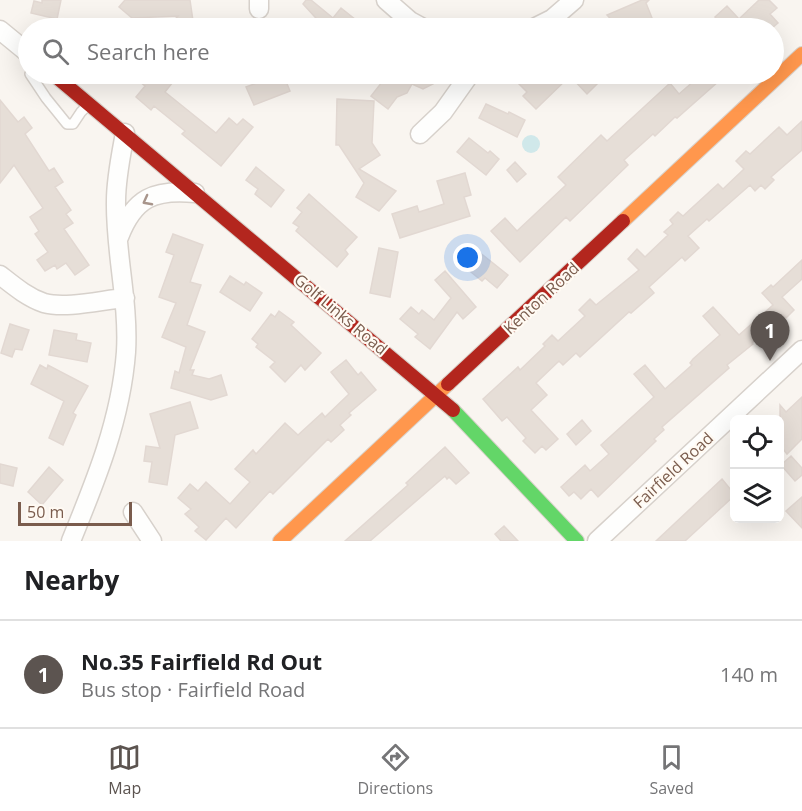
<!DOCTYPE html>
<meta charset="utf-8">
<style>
:root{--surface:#fff;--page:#f2f2f2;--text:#202124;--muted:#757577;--line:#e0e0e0;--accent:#5c5450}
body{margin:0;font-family:"Open Sans",sans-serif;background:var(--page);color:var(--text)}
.controls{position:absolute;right:18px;bottom:18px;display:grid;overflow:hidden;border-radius:9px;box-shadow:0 6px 24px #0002}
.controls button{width:54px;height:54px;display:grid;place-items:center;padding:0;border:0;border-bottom:2px solid var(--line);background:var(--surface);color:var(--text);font:30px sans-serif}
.scale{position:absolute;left:18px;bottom:15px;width:114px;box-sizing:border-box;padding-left:6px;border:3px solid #7a5c4d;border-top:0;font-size:16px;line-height:21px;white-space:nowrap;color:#7a5c4d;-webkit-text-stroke:4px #fffaf3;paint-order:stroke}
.you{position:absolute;left:468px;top:258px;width:21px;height:21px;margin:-15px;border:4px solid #fff;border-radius:50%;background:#1a73e8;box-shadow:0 0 0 9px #1a73e833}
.badge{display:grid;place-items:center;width:39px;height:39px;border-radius:50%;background:var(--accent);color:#fff;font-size:20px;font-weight:700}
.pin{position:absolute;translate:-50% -50px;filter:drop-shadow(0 2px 3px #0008)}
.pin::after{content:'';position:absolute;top:32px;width:21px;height:18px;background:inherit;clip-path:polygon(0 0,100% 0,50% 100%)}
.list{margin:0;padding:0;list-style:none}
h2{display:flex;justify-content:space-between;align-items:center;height:78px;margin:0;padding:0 24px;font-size:26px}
h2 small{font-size:20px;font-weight:400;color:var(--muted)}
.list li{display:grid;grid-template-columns:39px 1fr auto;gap:18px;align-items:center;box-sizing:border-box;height:108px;padding:0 24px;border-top:2px solid var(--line)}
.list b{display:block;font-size:22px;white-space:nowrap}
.list p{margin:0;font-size:20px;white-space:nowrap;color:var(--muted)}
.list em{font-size:20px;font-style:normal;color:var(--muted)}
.icon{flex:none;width:33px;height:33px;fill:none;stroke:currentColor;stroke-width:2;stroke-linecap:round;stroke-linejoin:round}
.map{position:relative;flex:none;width:802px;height:541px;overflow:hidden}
.search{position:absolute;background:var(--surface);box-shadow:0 6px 24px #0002;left:18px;right:18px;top:18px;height:66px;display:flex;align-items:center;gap:15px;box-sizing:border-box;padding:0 21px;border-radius:33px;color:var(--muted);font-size:22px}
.sheet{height:186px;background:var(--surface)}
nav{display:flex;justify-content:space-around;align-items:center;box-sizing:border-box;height:84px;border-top:2px solid var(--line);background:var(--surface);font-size:16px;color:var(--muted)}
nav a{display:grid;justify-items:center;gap:3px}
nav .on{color:var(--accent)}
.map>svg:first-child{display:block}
</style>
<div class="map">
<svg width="802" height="541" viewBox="0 0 802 541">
<rect width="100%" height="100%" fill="#f9f5f0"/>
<path fill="#d0e8ea" d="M522 144a9 9 0 1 1 18 0a9 9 0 1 1-18 0Z"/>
<path fill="#e6ded7" stroke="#e2d8d2" stroke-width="1.5" d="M42 0H61L57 19 31 13 34 1 42 3Z
M125 0H190L194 28H167L178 16 132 18 119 7Z
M306 0H311L333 18 341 8 366 28H325L303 4Z
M642 0H649L646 3 656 28H632L628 19 619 28 607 15Z
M759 0H769L777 8 770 14 778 23 772 28H726L715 17 727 6 739 19Z
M130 74H162L173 82 165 92 216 133 229 118 237 125 243 119 253 127 221 166 182 134 185 131 154 106 151 110 136 97 145 86Z
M260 74H283L290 91 254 105 246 87 262 81Z
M391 74H428L433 84 423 89 412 84 407 93 397 97 388 109 371 96 382 82 395 75Z
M523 74H596L602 79 587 94 570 76 536 109 523 96 527 92 516 81Z
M702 74H712L719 81 677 118 675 117 655 136 653 134 624 160 628 165 570 221 566 217 520 262 491 231 505 218 517 231 566 185 558 177 601 135 607 141 670 83 679 94Z
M337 99 374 101 372 143 380 155 359 169 396 191 379 211 356 197 364 183 339 145H336Z
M0 100 18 122 24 117 32 128 25 134 49 171 54 168 63 182 55 187 71 210 66 214 73 223 64 229 89 265 75 275 66 263 57 269 55 265 45 271 37 260 48 252 35 234 39 231 30 217 43 208 14 165 0 183Z
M486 104 508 114 509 112 525 120 517 137 479 118Z
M802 121V150L771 177 774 180 765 189 761 185 755 191 750 185 709 221 707 219 688 236 699 248 685 261 682 257 649 287 654 293 631 313 629 312 580 357 576 353 563 365 559 361 536 383 547 395 531 410 558 439 546 450 542 446 535 453 523 441 526 438 507 417 502 421 483 399 518 367 520 370 545 346 543 344 552 335 558 341 585 316 579 310 590 299 596 305 639 270 628 259 637 249 645 257 668 235 664 232 673 224 670 220 678 212 683 216 718 184 723 189 744 169 736 161 746 151 750 154 779 127 787 135Z
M469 138 488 153 490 151 499 159 486 175 457 152Z
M515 162 526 174 517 182 507 170Z
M256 167 284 190 271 207 255 194 258 189 246 180Z
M465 173 471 195 464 197 470 216 400 238 392 214 417 206 419 212 444 204 437 181Z
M309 194 357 237 345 250 348 254 337 267 296 231 299 227 293 223 302 212 297 208Z
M173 234 203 245 190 282 201 285 187 325 205 332 190 370H194L192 375 209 379 221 375 227 395 211 400 171 388 175 371 179 373 186 347 162 337 176 303 159 297 174 255 166 252Z
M379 248 398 252 390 297 370 293Z
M479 252 508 275 497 288 485 278 482 281 466 268Z
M802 260V279L782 297 794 310 786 318 783 315 752 343 753 344 727 365 729 368 662 427 664 430 654 439 656 441 598 497 591 489 581 499 574 492 569 496 561 487 585 465 590 471 609 454 601 445 654 397 634 374 645 365 665 389 692 365 690 363 693 359 720 335 703 316 713 307 739 335 773 305 762 293 771 285 773 287Z
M445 271 476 307 463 319 457 312 430 349 415 337 418 334 400 319 411 307 419 314 422 310 434 320 451 298 435 280Z
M230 276 244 285 246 282 262 293 250 311 220 292Z
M279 311 294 322 291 325 321 353 305 370 301 365 285 382 270 367 275 362 256 347 258 344 252 339 271 314 275 317Z
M10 324 29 330 22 350 15 349 12 357 1 353Z
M54 330 77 334 76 340 91 343 87 362 49 355Z
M346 360 358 375 361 372 376 390 349 413 351 415 340 425 344 430 331 442 328 439 273 494 270 491 236 528 226 518 206 540 195 531 199 527 185 514 191 509 178 498 190 484 198 491 206 482 230 504 250 482 235 469 253 450 256 454 285 423 298 435 322 413 325 417 349 394 331 372Z
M40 365 47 369 48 365 88 386 73 413 76 415 63 445 49 438 64 401 31 384Z
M802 397V439L787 454 780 445V405L786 412Z
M190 402 198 428 175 435 167 485 149 482 152 462 144 461 146 446 160 448 150 414Z
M582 420 591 431 576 445 567 434Z
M445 447 469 473 456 484 449 477 447 479 445 476 370 541H345L408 485 406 483Z
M791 456 802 468V475L795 481 781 465Z
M0 464 17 468 13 486 0 483Z
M49 467 63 480 42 505 28 492Z
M722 479 735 495 685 541H656Z
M802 497V528L786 511Z
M504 526 518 541H501L495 534Z"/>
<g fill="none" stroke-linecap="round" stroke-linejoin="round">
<defs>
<path id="lane" d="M30 74 46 98 67 124H73L81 112 88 105"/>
<path id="street" d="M259 0V9
M386 0 410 21 423 28
M534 28 552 19 574 0
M0 30 28 53
M420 134 443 112 470 74
M119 237C134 198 154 189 195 193
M0 275C14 286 27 297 44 303 66 309 102 300 125 298
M133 512 152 541
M71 541C96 480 121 419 126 352 129 301 115 252 116 201 116 178 121 155 125 133
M597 541 802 350"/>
<path id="fast" d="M453 410 577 541"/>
<path id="slow" d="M623 221 802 54
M280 541 448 384"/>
<path id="jam" d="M53 74 453 410
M448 384 623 221"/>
</defs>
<use href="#lane" stroke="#d7d1cb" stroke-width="12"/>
<use href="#street" stroke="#d7d1cb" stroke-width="21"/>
<use href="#fast" stroke="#d9d2cb" stroke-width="16"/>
<use href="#slow" stroke="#d9d2cb" stroke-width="16"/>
<use href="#jam" stroke="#d9d2cb" stroke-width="16"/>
<use href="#lane" stroke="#fefefd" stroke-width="9"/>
<use href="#street" stroke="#fefefd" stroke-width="18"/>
<use href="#fast" stroke="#63d668" stroke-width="14"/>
<use href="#slow" stroke="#ff974d" stroke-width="14"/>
<use href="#jam" stroke="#b3261e" stroke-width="14"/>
</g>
<defs><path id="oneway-chevron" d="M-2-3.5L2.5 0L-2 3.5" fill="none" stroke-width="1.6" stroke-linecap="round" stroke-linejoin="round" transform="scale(1.5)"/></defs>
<use stroke="#a8958b" href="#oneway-chevron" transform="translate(147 201) rotate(152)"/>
<g text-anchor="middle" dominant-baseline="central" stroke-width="4.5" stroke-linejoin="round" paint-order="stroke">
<g font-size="16" fill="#7a5c4d" stroke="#fffaf3">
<text transform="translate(541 298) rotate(-43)">Kenton Road</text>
<text transform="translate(341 314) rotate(40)">Golf Links Road</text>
<text transform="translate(673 470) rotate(-43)">Fairfield Road</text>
</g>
</g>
</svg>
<div class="controls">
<button><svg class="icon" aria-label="locate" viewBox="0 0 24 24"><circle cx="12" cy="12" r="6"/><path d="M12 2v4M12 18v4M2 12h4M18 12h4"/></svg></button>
<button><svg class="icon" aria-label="layers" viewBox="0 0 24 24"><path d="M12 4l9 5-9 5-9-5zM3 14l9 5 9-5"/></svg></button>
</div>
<div class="scale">50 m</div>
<div class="you"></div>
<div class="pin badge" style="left:770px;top:361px">1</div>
<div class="search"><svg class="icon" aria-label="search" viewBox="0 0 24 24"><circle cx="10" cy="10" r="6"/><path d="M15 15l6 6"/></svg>Search here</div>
</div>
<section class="sheet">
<h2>Nearby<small></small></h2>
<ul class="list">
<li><span class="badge">1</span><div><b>No.35 Fairfield Rd Out</b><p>Bus stop · Fairfield Road</p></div><em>140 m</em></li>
</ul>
</section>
<nav>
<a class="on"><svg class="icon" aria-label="map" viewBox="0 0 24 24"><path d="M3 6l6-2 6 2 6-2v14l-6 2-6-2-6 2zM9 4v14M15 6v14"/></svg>Map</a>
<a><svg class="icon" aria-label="directions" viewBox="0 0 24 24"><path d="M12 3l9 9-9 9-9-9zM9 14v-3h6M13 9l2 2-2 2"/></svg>Directions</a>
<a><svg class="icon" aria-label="saved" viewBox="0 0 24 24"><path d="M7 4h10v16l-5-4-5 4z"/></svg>Saved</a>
</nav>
